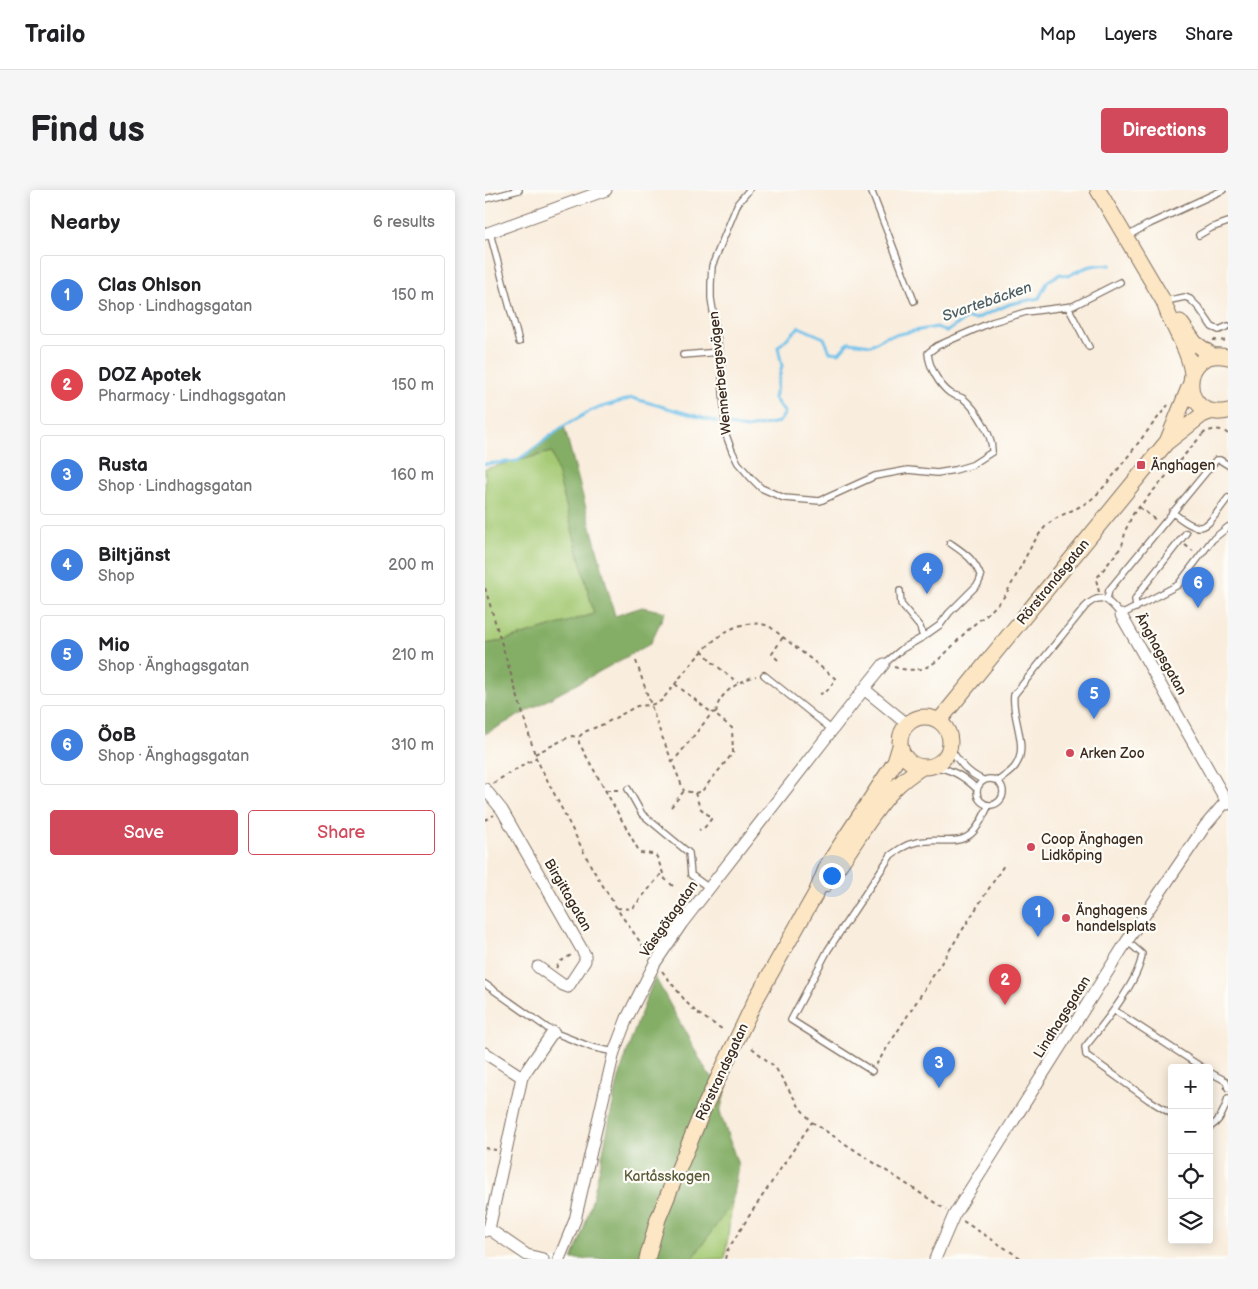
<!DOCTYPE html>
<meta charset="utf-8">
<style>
:root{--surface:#fff;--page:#f6f6f6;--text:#202124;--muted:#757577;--line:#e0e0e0;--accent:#d1495b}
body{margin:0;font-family:"Balsamiq Sans",sans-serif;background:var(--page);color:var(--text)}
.controls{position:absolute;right:15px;bottom:15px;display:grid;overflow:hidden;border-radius:5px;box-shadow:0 2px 12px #0003}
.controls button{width:45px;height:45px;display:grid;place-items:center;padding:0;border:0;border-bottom:1px solid var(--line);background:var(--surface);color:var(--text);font:25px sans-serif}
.you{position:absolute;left:346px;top:685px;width:18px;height:18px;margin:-12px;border:4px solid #fff;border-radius:50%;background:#1a73e8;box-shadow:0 0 0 8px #1a73e833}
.badge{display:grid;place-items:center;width:32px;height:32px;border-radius:50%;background:var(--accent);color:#fff;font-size:16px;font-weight:700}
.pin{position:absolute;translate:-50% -41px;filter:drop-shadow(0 1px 2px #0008)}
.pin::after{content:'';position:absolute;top:26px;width:18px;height:15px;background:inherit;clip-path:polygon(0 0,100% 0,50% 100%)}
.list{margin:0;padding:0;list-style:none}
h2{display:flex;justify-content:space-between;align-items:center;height:65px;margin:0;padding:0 20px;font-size:21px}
h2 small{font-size:16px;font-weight:400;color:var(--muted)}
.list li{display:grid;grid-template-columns:32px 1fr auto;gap:15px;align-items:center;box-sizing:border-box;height:80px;margin:0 10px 10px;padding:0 10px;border:1px solid var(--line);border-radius:5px}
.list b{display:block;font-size:19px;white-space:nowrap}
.list p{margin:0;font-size:16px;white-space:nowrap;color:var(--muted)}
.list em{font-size:16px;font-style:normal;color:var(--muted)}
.actions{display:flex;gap:10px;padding:15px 20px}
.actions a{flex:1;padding:11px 0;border:1px solid var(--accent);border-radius:5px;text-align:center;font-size:18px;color:var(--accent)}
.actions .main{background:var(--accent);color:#fff}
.icon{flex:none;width:28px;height:28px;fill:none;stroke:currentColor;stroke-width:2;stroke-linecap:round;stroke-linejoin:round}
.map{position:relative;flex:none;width:743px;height:1069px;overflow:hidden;border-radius:5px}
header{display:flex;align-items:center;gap:30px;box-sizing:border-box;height:70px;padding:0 25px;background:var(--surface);border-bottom:1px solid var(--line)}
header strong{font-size:24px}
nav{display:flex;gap:28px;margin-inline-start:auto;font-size:18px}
.intro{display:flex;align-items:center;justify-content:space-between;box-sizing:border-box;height:120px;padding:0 30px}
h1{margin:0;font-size:35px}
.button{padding:12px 22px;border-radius:5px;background:var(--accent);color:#fff;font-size:18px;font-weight:700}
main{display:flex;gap:30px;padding:0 30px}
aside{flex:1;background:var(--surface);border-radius:5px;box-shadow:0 2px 12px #0003}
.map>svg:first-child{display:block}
</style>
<header>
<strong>Trailo</strong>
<nav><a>Map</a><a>Layers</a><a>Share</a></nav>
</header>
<div class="intro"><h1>Find us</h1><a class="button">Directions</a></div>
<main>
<aside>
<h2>Nearby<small>6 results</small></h2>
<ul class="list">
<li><span class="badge" style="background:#3f7fe0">1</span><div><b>Clas Ohlson</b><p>Shop · Lindhagsgatan</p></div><em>150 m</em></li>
<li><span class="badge" style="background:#e0444e">2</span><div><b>DOZ Apotek</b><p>Pharmacy · Lindhagsgatan</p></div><em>150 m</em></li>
<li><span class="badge" style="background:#3f7fe0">3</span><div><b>Rusta</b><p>Shop · Lindhagsgatan</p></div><em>160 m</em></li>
<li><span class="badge" style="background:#3f7fe0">4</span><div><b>Biltjänst</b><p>Shop</p></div><em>200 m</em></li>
<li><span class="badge" style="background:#3f7fe0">5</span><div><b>Mio</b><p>Shop · Änghagsgatan</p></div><em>210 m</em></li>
<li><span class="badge" style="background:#3f7fe0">6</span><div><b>ÖoB</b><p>Shop · Änghagsgatan</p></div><em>310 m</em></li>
</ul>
<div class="actions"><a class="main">Save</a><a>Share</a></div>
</aside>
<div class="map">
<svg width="743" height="1069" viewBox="0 0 743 1069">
<rect width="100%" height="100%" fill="#fdfcf7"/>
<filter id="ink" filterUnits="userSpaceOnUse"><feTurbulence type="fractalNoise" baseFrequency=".02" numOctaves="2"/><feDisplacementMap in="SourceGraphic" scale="10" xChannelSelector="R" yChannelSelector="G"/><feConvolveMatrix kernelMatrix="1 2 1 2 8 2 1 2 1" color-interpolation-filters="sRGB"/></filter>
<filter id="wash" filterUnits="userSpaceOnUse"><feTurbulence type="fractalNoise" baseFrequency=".0096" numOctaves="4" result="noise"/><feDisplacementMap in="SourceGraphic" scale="20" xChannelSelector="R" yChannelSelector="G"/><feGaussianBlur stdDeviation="1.12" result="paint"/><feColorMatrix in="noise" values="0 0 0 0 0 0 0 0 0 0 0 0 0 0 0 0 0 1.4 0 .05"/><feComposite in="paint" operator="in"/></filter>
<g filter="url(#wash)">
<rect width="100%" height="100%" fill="#f9eddd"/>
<path fill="#a5ca74" stroke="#707a49" d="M67 261 109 424 17 451 0 454V279Z
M247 1013 240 1069H207Z"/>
<path fill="#84ae66" stroke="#606c42" d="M79 236 130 426 157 417 180 422 165 454 0 544V454L17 451 109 424 67 262 32 271Z
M170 787 223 884 242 895 235 922 253 975 247 1013 207 1069H87C112 1012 119 948 134 888 144 853 157 820 170 787Z"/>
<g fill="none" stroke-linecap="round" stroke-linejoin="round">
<path stroke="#6fc2eb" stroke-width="3" d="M243 235 262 238 294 232 300 223 289 208 297 176 293 157 314 137 339 148 345 162 354 163 364 152 386 155 400 147 429 141 452 137 461 142 482 128 490 129 525 114 554 108 563 91 575 84 583 86C598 78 609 73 626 75
M0 274 32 271 79 236 107 220 147 208 232 232"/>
</g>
</g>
<g filter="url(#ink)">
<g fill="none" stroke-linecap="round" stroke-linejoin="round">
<defs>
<path id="lane" d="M264 0 253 13 227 76 226 94V108L236 172 241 245 247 261 253 273 266 288 276 298 299 308 335 311 390 286 423 280 452 283 470 280 487 275 507 262C508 246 492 220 479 209 475 206 469 206 465 203 454 195 444 177 443 163L452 156 507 132 541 122 588 116 635 92
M386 0 429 111
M0 9 34 0
M5 43 34 152
M714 45 726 38 743 32
M641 47 662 35 738 0
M681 111 700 107 705 109 714 118 727 137 734 140 743 136
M583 117 604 157
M198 165 235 162
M687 322C721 349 720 337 743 308
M415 401 416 414 435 437 438 447
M622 409 624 400 731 270H735L743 275
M651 418 650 409 657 399 701 343
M399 474 417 459 438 447 455 435 464 423 493 394 496 387C489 369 481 364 465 353
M279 485 346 539
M464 556C473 571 482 583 498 590
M446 576C466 579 477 585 492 599
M492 602a13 13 0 1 1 26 0a13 13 0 1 1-26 0Z
M513 591C519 586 527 582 531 575 544 556 526 527 529 505L600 417C616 401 624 410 636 425L693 395 727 350 743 337
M143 599 157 624 204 663 206 685 224 698
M642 751 657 764C655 790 617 836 600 857L601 865 664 910 687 924
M0 794 68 842 106 857 129 862
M629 820 718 878
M387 881 306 830 343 760 406 665C416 657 428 651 441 651 456 649 473 655 486 644 494 638 499 624 504 615
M724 882 741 891 743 898
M724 937C735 933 740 918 743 908"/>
<path id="street" d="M0 44 121 0
M636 425 743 614
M379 499 399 474
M0 599 17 620 100 765V771L83 797 78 795 53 777
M0 863 37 887
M4 1039 42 1065 58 1069
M0 1041 4 1039 37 887 68 842
M74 1069 90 1030 129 862 142 828 170 773 197 733 379 499 422 534
M450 1069 469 1025 642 751 720 636 743 609"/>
<path id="secondary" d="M613 0 679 112C686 137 704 158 707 184
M695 132 710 153 728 166
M743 167C694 155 693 232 743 221
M682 252 705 195
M415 552a25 25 0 1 1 50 0a25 25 0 1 1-50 0Z
M454 531 681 253 717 225 727 221
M339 695C365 665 382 627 410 598 418 590 428 583 437 577
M162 1069 173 1029 218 920 271 809 331 703 343 674 410 572 415 556"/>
</defs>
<use href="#lane" stroke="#7e6e61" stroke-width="8"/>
<use href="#street" stroke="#7e6e61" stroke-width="13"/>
<use href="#secondary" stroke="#7e6e61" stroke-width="17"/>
<path stroke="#7e6e61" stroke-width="2" stroke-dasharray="4 4" stroke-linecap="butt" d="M728 150 743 151
M717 244C725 240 734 236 743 244
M654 317 672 331
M700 355 708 361
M0 398 51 568 107 678 136 725 163 763
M614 402 611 389 637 356 641 339 648 324 717 245
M217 460 227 472 253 493
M293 470 287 464 298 447
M151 471 174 539 199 601
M409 477C418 480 430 481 439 478 456 472 469 453 482 441 493 430 508 421 518 408 534 385 542 357 561 336 574 323 595 320 609 307 624 293 635 276 648 260 659 245 671 230 683 215
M190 494 227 523
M50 564 82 548 87 546 94 547
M187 573 227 523 231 522
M8 593 51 568
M121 600H136
M210 603 215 618 227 628 220 637 214 640
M186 617 199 601 210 603 217 601 248 563 247 538 232 526C227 507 255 490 271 486
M0 630 9 625
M188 696 180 689 172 667 168 664 156 663 154 661 94 553V547L99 542 119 534 152 516 166 515 176 511C202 482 237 420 284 436L351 489 341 502 335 504
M132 718 147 719 177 683
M71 778 76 771 88 764
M177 781 202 813 212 823 237 839
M267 858 290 877 315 918 327 932 461 1020
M391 875 519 675
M0 958 11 960
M478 1031 537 1069
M240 1069 242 1061 266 1023 327 932"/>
<use href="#lane" stroke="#fff" stroke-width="5.5"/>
<use href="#street" stroke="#fff" stroke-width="11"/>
<use href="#secondary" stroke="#fce6c4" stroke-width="15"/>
</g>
</g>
<g fill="#d1495b" stroke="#fdfcf7" stroke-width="2">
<rect x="651" y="270" width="10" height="10" rx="2.5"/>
<circle cx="585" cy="563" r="5"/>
<circle cx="546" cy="657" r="5"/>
<circle cx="581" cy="728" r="5"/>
</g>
<g text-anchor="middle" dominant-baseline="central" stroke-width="4.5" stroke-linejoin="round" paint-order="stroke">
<g font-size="14" fill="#3b2a1e" stroke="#fdfcf7">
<text transform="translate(235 183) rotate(-96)">Wennerbergsvägen</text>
<text transform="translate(568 392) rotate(-51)">Rörstrandsgatan</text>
<text transform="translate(676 464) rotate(61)">Änghagsgatan</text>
<text transform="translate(83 705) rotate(60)">Birgittagatan</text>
<text transform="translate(184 729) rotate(-55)">Västgötagatan</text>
<text transform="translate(577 827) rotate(-58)">Lindhagsgatan</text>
<text transform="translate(237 882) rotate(-65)">Rörstrandsgatan</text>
</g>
<g font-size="14" fill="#3b2a1e" stroke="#fdfcf7" text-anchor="start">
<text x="666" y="275">Änghagen</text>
<text x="595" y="563">Arken Zoo</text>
<text x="556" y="649">Coop Änghagen<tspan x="556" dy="16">Lidköping</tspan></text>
<text x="591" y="720">Änghagens<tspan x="591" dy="16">handelsplats</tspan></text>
</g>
<g font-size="14" fill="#5b5a38" stroke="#fdfcf7">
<text x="182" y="986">Kartåsskogen</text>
</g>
<g font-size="15" font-style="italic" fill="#4d5f66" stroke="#fdfcf7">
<text transform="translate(502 112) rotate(-19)">Svartebäcken</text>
</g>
</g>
</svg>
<div class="controls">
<button>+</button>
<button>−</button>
<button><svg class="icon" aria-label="locate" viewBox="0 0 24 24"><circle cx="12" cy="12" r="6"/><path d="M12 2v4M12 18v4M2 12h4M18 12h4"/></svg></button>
<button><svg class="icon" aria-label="layers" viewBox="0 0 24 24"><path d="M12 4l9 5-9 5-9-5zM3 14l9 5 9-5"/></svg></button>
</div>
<div class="you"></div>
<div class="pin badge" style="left:553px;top:747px;background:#3f7fe0">1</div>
<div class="pin badge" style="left:520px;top:815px;background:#e0444e">2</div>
<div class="pin badge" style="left:454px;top:898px;background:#3f7fe0">3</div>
<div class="pin badge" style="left:442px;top:404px;background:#3f7fe0">4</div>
<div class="pin badge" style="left:609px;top:529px;background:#3f7fe0">5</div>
<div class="pin badge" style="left:713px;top:418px;background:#3f7fe0">6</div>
</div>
</main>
